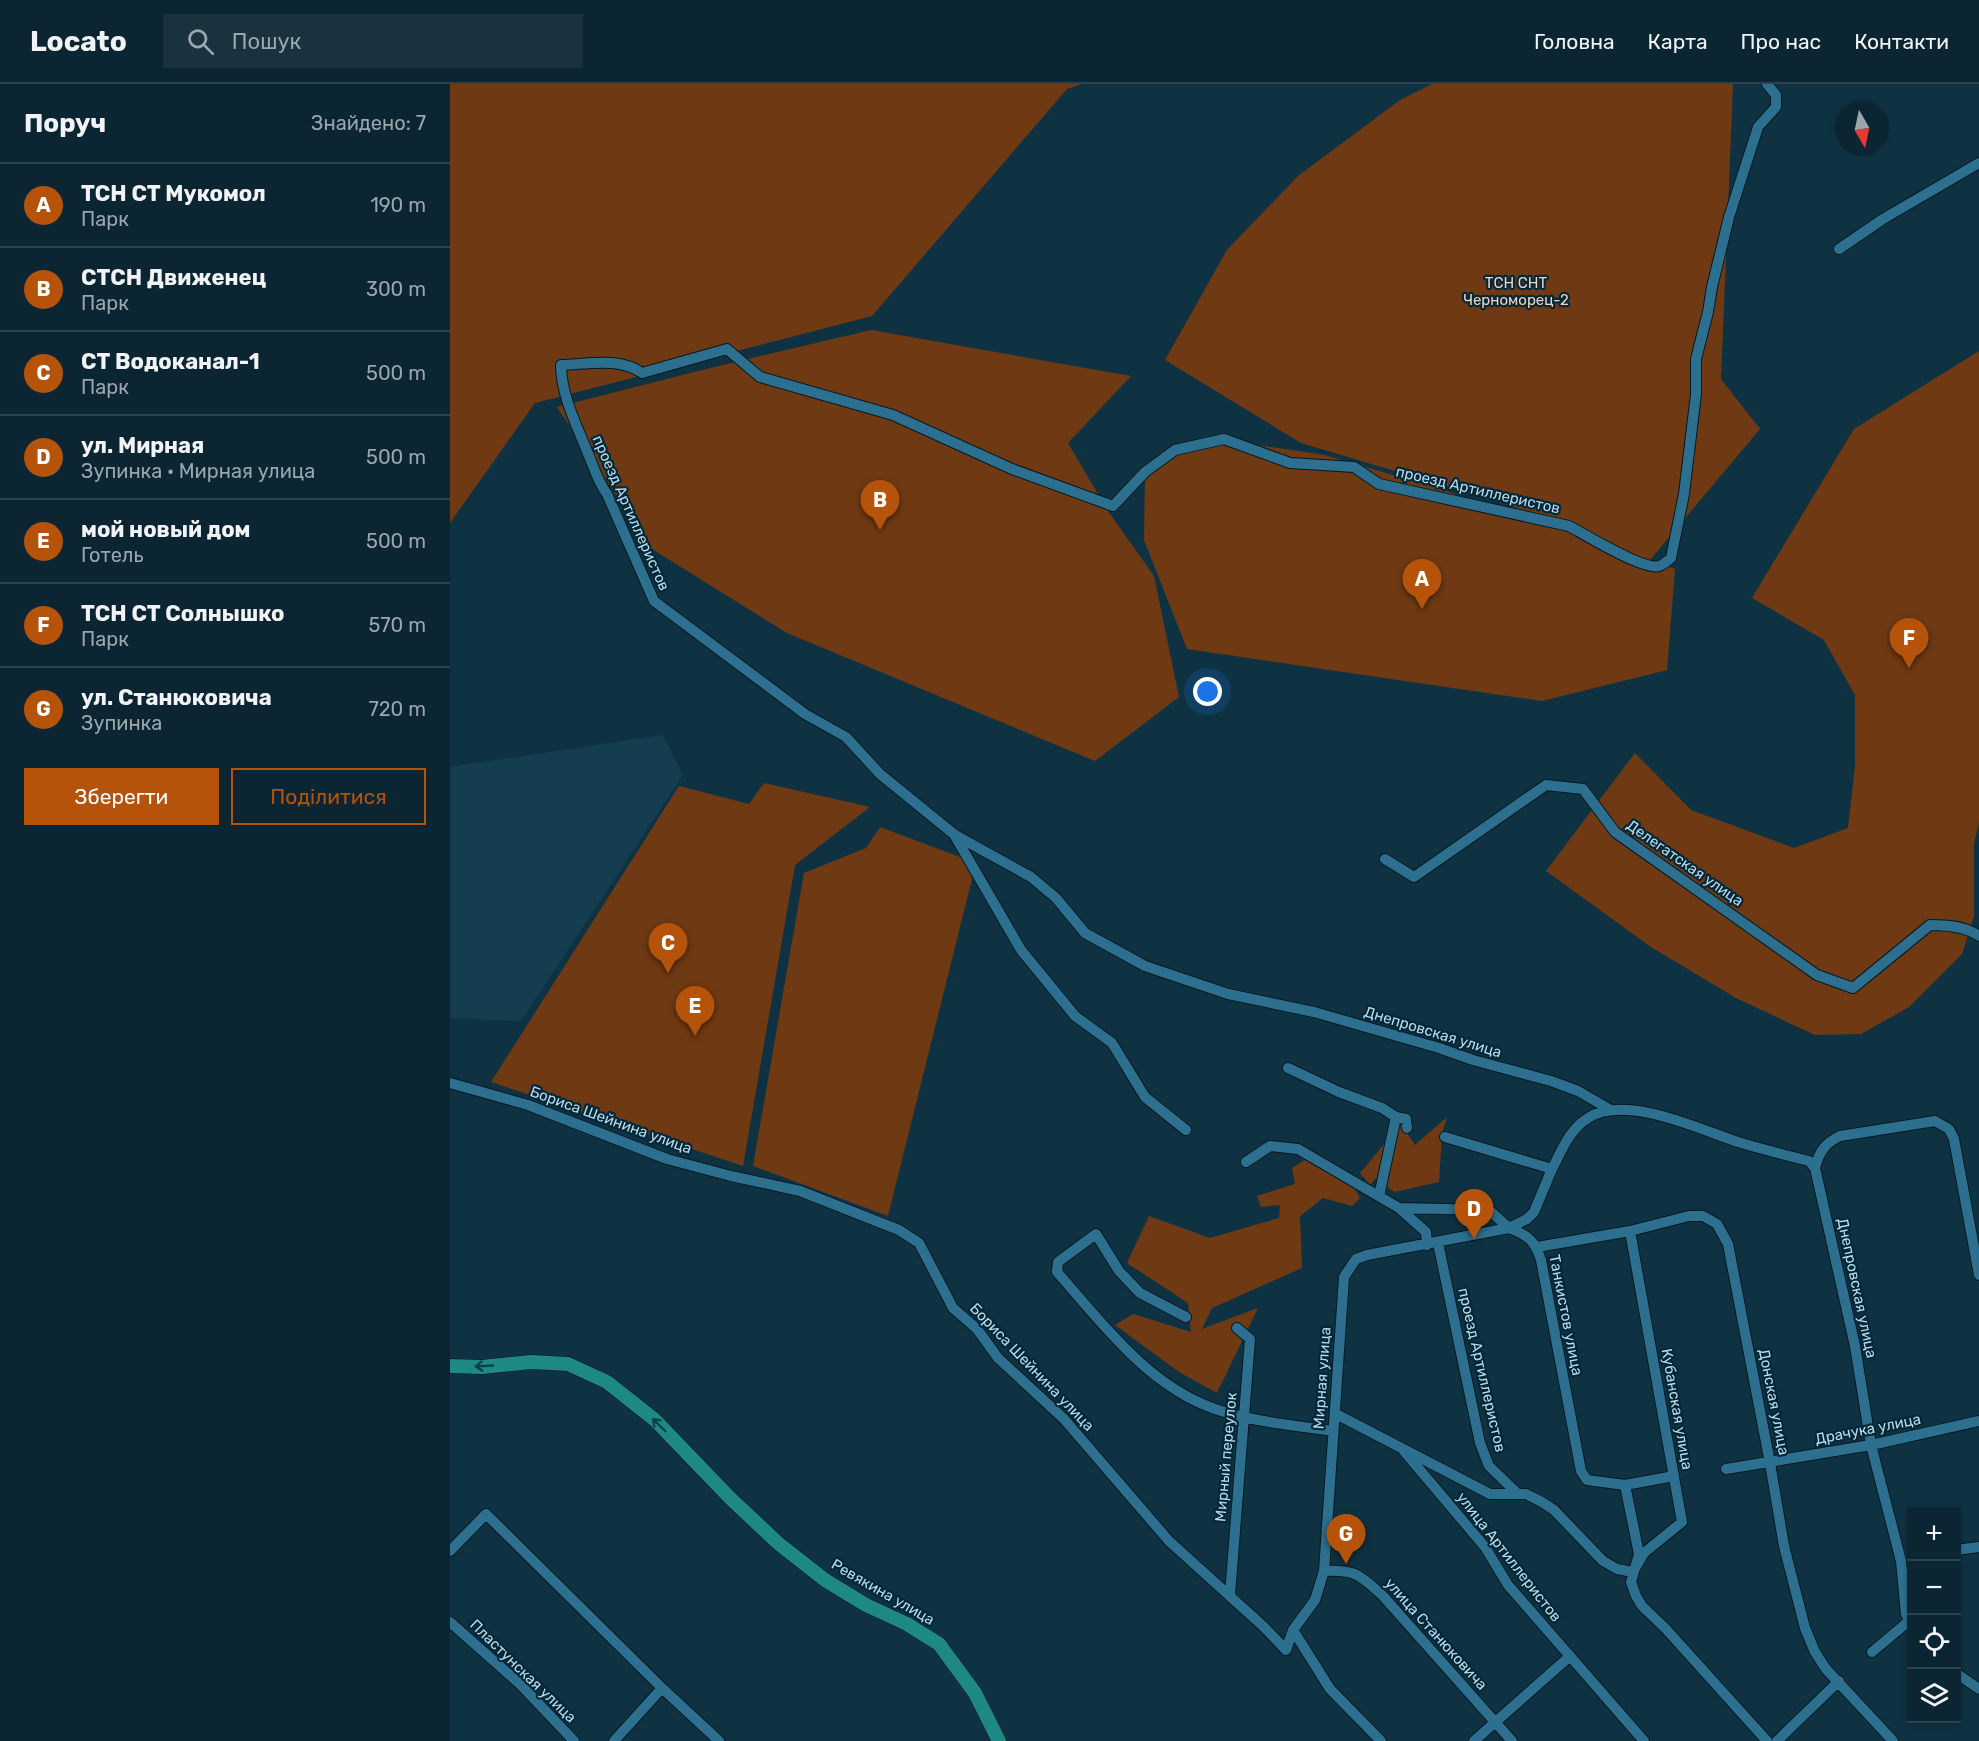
<!DOCTYPE html>
<html lang="uk">
<meta charset="utf-8">
<style>
:root{--surface:#0b2632;--page:#19323e;--text:#f1f3f6;--muted:#9aa5ac;--line:#2b434d;--accent:#b45309}
body{margin:0;font-family:Rubik,sans-serif;background:var(--page);color:var(--text)}
.controls{position:absolute;right:18px;bottom:18px;display:grid;overflow:hidden;border-radius:0px;box-shadow:0 2px 4px #0004}
.controls button{width:54px;height:54px;display:grid;place-items:center;padding:0;border:0;border-bottom:2px solid var(--line);background:var(--surface);color:var(--text);font:30px sans-serif}
.compass{position:absolute;left:1385px;top:18px;width:54px;height:54px;border-radius:50%;background:var(--surface);box-shadow:0 2px 4px #0004;rotate:171deg}
.you{position:absolute;left:758px;top:608px;width:21px;height:21px;margin:-15px;border:4px solid #fff;border-radius:50%;background:#1a73e8;box-shadow:0 0 0 9px #1a73e833}
.badge{display:grid;place-items:center;width:39px;height:39px;border-radius:50%;background:var(--accent);color:#fff;font-size:20px;font-weight:700}
.pin{position:absolute;translate:-50% -50px;filter:drop-shadow(0 2px 3px #0008)}
.pin::after{content:'';position:absolute;top:32px;width:21px;height:18px;background:inherit;clip-path:polygon(0 0,100% 0,50% 100%)}
.list{margin:0;padding:0;list-style:none}
h2{display:flex;justify-content:space-between;align-items:center;height:78px;margin:0;padding:0 24px;font-size:26px}
h2 small{font-size:20px;font-weight:400;color:var(--muted)}
.list li{display:grid;grid-template-columns:39px 1fr auto;gap:18px;align-items:center;box-sizing:border-box;height:84px;padding:0 24px;border-top:2px solid var(--line)}
.list b{display:block;font-size:22px;white-space:nowrap}
.list p{margin:0;font-size:20px;white-space:nowrap;color:var(--muted)}
.list em{font-size:20px;font-style:normal;color:var(--muted)}
.actions{display:flex;gap:12px;padding:18px 24px}
.actions a{flex:1;padding:14px 0;border:2px solid var(--accent);border-radius:0px;text-align:center;font-size:21px;color:var(--accent)}
.actions .main{background:var(--accent);color:#fff}
.icon{flex:none;width:33px;height:33px;fill:none;stroke:currentColor;stroke-width:2;stroke-linecap:round;stroke-linejoin:round}
.map{position:relative;flex:none;width:1529px;height:1657px;overflow:hidden}
header{display:flex;align-items:center;gap:36px;box-sizing:border-box;height:84px;padding:0 30px;background:var(--surface);border-bottom:2px solid var(--line)}
header strong{font-size:28px}
nav{display:flex;gap:33px;margin-inline-start:auto;font-size:21px}
.search{width:420px;height:54px;background:var(--page);display:flex;align-items:center;gap:15px;box-sizing:border-box;padding:0 21px;border-radius:0px;color:var(--muted);font-size:22px}
main{display:flex}
aside{flex:1;background:var(--surface)}
.map>svg:first-child{display:block}
</style>
<header>
<strong>Locato</strong>
<div class="search"><svg class="icon" aria-label="search" viewBox="0 0 24 24"><circle cx="10" cy="10" r="6"/><path d="M15 15l6 6"/></svg>Пошук</div>
<nav><a>Головна</a><a>Карта</a><a>Про нас</a><a>Контакти</a></nav>
</header>
<main>
<aside>
<h2>Поруч<small>Знайдено: 7</small></h2>
<ul class="list">
<li><span class="badge">A</span><div><b>ТСН СТ Мукомол</b><p>Парк</p></div><em>190 m</em></li>
<li><span class="badge">B</span><div><b>СТСН Движенец</b><p>Парк</p></div><em>300 m</em></li>
<li><span class="badge">C</span><div><b>СТ Водоканал-1</b><p>Парк</p></div><em>500 m</em></li>
<li><span class="badge">D</span><div><b>ул. Мирная</b><p>Зупинка · Мирная улица</p></div><em>500 m</em></li>
<li><span class="badge">E</span><div><b>мой новый дом</b><p>Готель</p></div><em>500 m</em></li>
<li><span class="badge">F</span><div><b>ТСН СТ Солнышко</b><p>Парк</p></div><em>570 m</em></li>
<li><span class="badge">G</span><div><b>ул. Станюковича</b><p>Зупинка</p></div><em>720 m</em></li>
</ul>
<div class="actions"><a class="main">Зберегти</a><a>Поділитися</a></div>
</aside>
<div class="map">
<svg width="1529" height="1657" viewBox="0 0 1529 1657">
<rect width="100%" height="100%" fill="#0f3243"/>
<path fill="#143d50" d="M213 651 233 691 71 937 0 934V683Z"/>
<path fill="#6f3a13" d="M0 0H631L617 5 422 232 85 319 0 439Z
M982 0H1283L1271 295 1310 345 1200 476 1225 485 1217 586 1092 617 737 565 694 456 695 388 760 354 875 371 994 406 1184 471 1059 421 851 359 715 276 777 166 848 92 950 16Z
M421 246 681 292 618 359 658 427 704 492 729 613 645 677 337 549 202 465 107 323 252 286Z
M1529 267V739L1524 759V832L1512 870 1459 923 1411 950 1365 951 1286 914 1201 863 1096 787 1185 669 1241 726 1344 764 1398 744 1405 682V611L1374 556 1302 514 1404 345Z
M314 699 420 723 345 781 293 1082 41 998 229 702 299 720Z
M430 743 526 779 438 1132 303 1082 354 789 416 764Z
M997 1033 992 1049 989 1098 944 1108 926 1094 920 1101 910 1089 951 1040 965 1061Z
M858 1074 905 1105 910 1114 902 1122 873 1114 850 1132 852 1184 762 1224 752 1245 808 1224 767 1309 729 1288 665 1241 683 1230 741 1248 738 1219 677 1179 699 1132 760 1154 829 1134 830 1121 811 1123 807 1112 845 1100 842 1084Z"/>
<g fill="none" stroke-linecap="round" stroke-linejoin="round">
<defs>
<path id="minor" d="M1389 165 1433 135 1529 79
M505 752 571 866 625 932 662 959 695 1013 736 1046
M935 775 964 793 1096 701 1133 705 1165 748 1367 891 1403 904 1480 841C1496 841 1515 842 1529 852
M838 984 889 1008 932 1024 946 1033 956 1035 957 1044
M0 999 78 1021 217 1075 281 1092 350 1107 449 1146 469 1159 503 1224 527 1245 548 1274 614 1335 719 1457 814 1543 836 1566 843 1546 865 1516 874 1487 894 1193 906 1175 917 1171 1059 1144
M1159 1025 1128 1007 1101 997 1023 976 989 964 864 928 778 910 695 882 635 849 606 814 581 793 505 751 430 690 396 653 355 630 204 517 157 410C148 398 145 386 139 372 128 344 111 312 111 281 139 280 169 273 192 289L277 265 310 293 443 331 562 385 663 422 695 388 725 366 774 355 840 379 904 383 929 400 1119 442C1134 450 1194 487 1209 482 1213 481 1217 477 1221 474L1234 410 1246 310V275L1258 228 1262 203 1279 133 1308 43 1326 23V11L1317 0
M995 1053 1102 1085 1084 1128 1077 1135 1059 1144C1078 1151 1085 1157 1091 1176L1131 1387 1137 1396 1175 1401 1189 1470 1181 1498 1186 1512 1192 1522 1216 1545 1317 1657
M796 1078 820 1062 848 1065 949 1124 976 1148 977 1161
M1365 1084C1369 1068 1375 1059 1390 1052L1485 1037 1499 1045 1504 1055 1529 1191
M1102 1085C1112 1066 1119 1046 1138 1034 1176 1010 1249 1045 1288 1058 1311 1065 1335 1071 1359 1077L1365 1084 1405 1262 1421 1361 1451 1477 1456 1530 1462 1541
M929 1112 946 1033
M949 1124 1039 1126 1059 1144
M988 1159 1030 1359 1039 1382 1067 1409
M1087 1163 1180 1147 1239 1132H1253L1267 1140 1278 1160 1320 1379 1334 1462 1355 1544 1365 1568 1376 1585 1443 1657
M736 1233 690 1209 669 1187 646 1150 608 1178 607 1188C652 1239 698 1302 765 1325 803 1338 843 1341 882 1347
M886 1330 1040 1410H1076L1092 1418 1104 1426 1153 1477 1167 1485 1183 1488 1194 1469 1232 1438 1180 1147
M953 1366 1035 1463 1058 1501 1194 1657
M1276 1385 1421 1361 1529 1337
M1175 1401 1224 1392
M1506 1466 1529 1463
M0 1467 36 1430 212 1604
M874 1487C906 1485 911 1492 933 1512L1062 1657
M780 1511 800 1255 787 1244
M0 1538 71 1601 124 1657
M843 1546 880 1605 931 1657
M1422 1568 1459 1537
M1506 1589 1529 1605
M164 1657 212 1604 269 1657
M1024 1657 1119 1573
M1327 1657 1389 1597"/>
<path id="major" d="M0 1282 32 1283 81 1278 118 1280 157 1298 205 1336 280 1414 329 1460 375 1496 416 1521 457 1540 489 1560 525 1609 549 1657"/>
</defs>
<use href="#minor" stroke="#051923" stroke-width="12"/>
<use href="#major" stroke="#051923" stroke-width="15"/>
<use href="#minor" stroke="#2c6f8f" stroke-width="10"/>
<use href="#major" stroke="#1e8883" stroke-width="14"/>
</g>
<defs><path id="oneway-shaft" d="M-6 0H5M1.5-3L5.5 0L1.5 3" fill="none" stroke-width="1.6" stroke-linecap="round" stroke-linejoin="round" transform="scale(1.5)"/></defs>
<g stroke="#0a404b">
<use href="#oneway-shaft" transform="translate(34 1282) rotate(177)"/>
<use href="#oneway-shaft" transform="translate(209 1341) rotate(-136)"/>
</g>
<g text-anchor="middle" dominant-baseline="central" stroke-width="4.5" stroke-linejoin="round" paint-order="stroke">
<g font-size="15" fill="#f5d1bd" stroke="#032838">
<text x="1066" y="199">ТСН СНТ<tspan x="1066" dy="17">Черноморец-2</tspan></text>
</g>
<g font-size="15" fill="#badaec" stroke="#032838">
<text transform="translate(1028 406) rotate(13)">проезд Артиллеристов</text>
<text transform="translate(181 429) rotate(66)">проезд Артиллеристов</text>
<text transform="translate(1235 779) rotate(35)">Делегатская улица</text>
<text transform="translate(983 948) rotate(17)">Днепровская улица</text>
<text transform="translate(161 1036) rotate(20)">Бориса Шейнина улица</text>
<text transform="translate(1407 1204) rotate(78)">Днепровская улица</text>
<text transform="translate(1116 1231) rotate(79)">Танкистов улица</text>
<text transform="translate(582 1283) rotate(46)">Бориса Шейнина улица</text>
<text transform="translate(1032 1286) rotate(77)">проезд Артиллеристов</text>
<text transform="translate(872 1294) rotate(-86)">Мирная улица</text>
<text transform="translate(1324 1318) rotate(79)">Донская улица</text>
<text transform="translate(1227 1325) rotate(80)">Кубанская улица</text>
<text transform="translate(1418 1345) rotate(-11)">Драчука улица</text>
<text transform="translate(776 1373) rotate(-85)">Мирный переулок</text>
<text transform="translate(1059 1473) rotate(52)">улица Артиллеристов</text>
<text transform="translate(433 1508) rotate(30)">Ревякина улица</text>
<text transform="translate(986 1550) rotate(48)">улица Станюковича</text>
<text transform="translate(73 1587) rotate(44)">Пластунская улица</text>
</g>
</g>
</svg>
<div class="controls">
<button>+</button>
<button>−</button>
<button><svg class="icon" aria-label="locate" viewBox="0 0 24 24"><circle cx="12" cy="12" r="6"/><path d="M12 2v4M12 18v4M2 12h4M18 12h4"/></svg></button>
<button><svg class="icon" aria-label="layers" viewBox="0 0 24 24"><path d="M12 4l9 5-9 5-9-5zM3 14l9 5 9-5"/></svg></button>
</div>
<svg class="compass" viewBox="-18 -18 36 36"><path d="M0-13l5 13h-10z" fill="#e53935"/><path d="M0 13l5-13h-10z" fill="#9aa5ac"/></svg>
<div class="you"></div>
<div class="pin badge" style="left:972px;top:525px">A</div>
<div class="pin badge" style="left:430px;top:446px">B</div>
<div class="pin badge" style="left:218px;top:889px">C</div>
<div class="pin badge" style="left:1024px;top:1155px">D</div>
<div class="pin badge" style="left:245px;top:952px">E</div>
<div class="pin badge" style="left:1459px;top:584px">F</div>
<div class="pin badge" style="left:896px;top:1480px">G</div>
</div>
</main>
